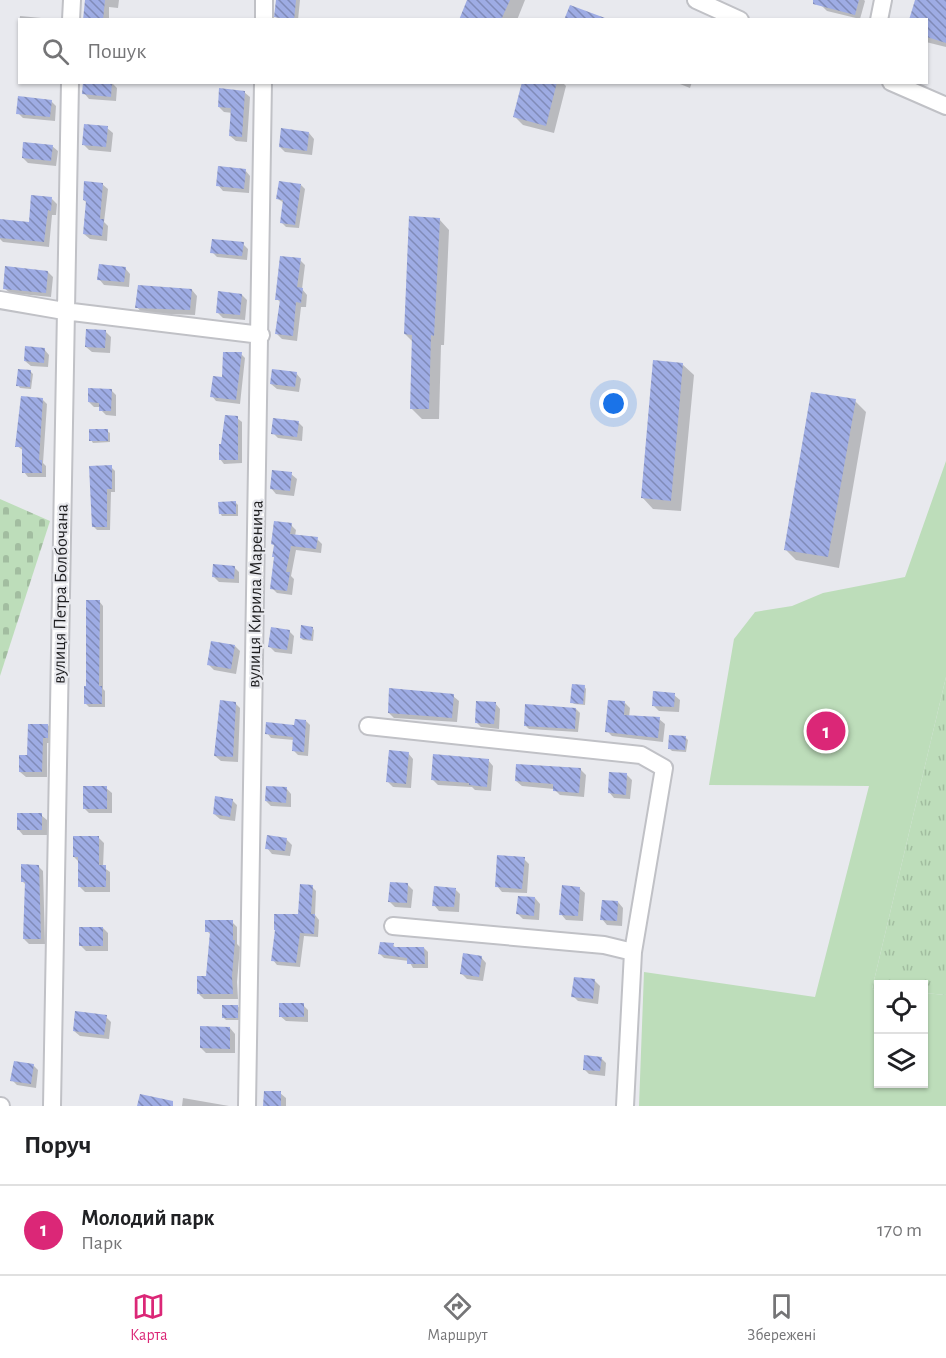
<!DOCTYPE html>
<html lang="uk">
<meta charset="utf-8">
<style>
:root{--surface:#fff;--page:#f2f2f2;--text:#202124;--muted:#757577;--line:#e0e0e0;--accent:#db2777}
body{margin:0;font-family:"Alegreya Sans",sans-serif;background:var(--page);color:var(--text)}
.controls{position:absolute;right:18px;bottom:18px;display:grid;overflow:hidden;border-radius:0px;box-shadow:0 2px 4px #0004}
.controls button{width:54px;height:54px;display:grid;place-items:center;padding:0;border:0;border-bottom:2px solid var(--line);background:var(--surface);color:var(--text);font:30px sans-serif}
.you{position:absolute;left:614px;top:404px;width:21px;height:21px;margin:-15px;border:4px solid #fff;border-radius:50%;background:#1a73e8;box-shadow:0 0 0 9px #1a73e833}
.badge{display:grid;place-items:center;width:39px;height:39px;border-radius:50%;background:var(--accent);color:#fff;font-size:20px;font-weight:700}
.pin{position:absolute;translate:-50% -50%;border:3px solid #fff;box-shadow:0 2px 6px #0006}
.list{margin:0;padding:0;list-style:none}
h2{display:flex;justify-content:space-between;align-items:center;height:78px;margin:0;padding:0 24px;font-size:26px}
h2 small{font-size:20px;font-weight:400;color:var(--muted)}
.list li{display:grid;grid-template-columns:39px 1fr auto;gap:18px;align-items:center;box-sizing:border-box;height:90px;padding:0 24px;border-top:2px solid var(--line)}
.list b{display:block;font-size:22px;white-space:nowrap}
.list p{margin:0;font-size:20px;white-space:nowrap;color:var(--muted)}
.list em{font-size:20px;font-style:normal;color:var(--muted)}
.icon{flex:none;width:33px;height:33px;fill:none;stroke:currentColor;stroke-width:2;stroke-linecap:round;stroke-linejoin:round}
.map{position:relative;flex:none;width:946px;height:1106px;overflow:hidden}
.search{position:absolute;background:var(--surface);box-shadow:0 2px 4px #0004;left:18px;right:18px;top:18px;height:66px;display:flex;align-items:center;gap:15px;box-sizing:border-box;padding:0 21px;border-radius:0px;color:var(--muted);font-size:22px}
.sheet{height:168px;background:var(--surface)}
nav{display:flex;justify-content:space-around;align-items:center;box-sizing:border-box;height:84px;border-top:2px solid var(--line);background:var(--surface);font-size:16px;color:var(--muted)}
nav a{display:grid;justify-items:center;gap:3px}
nav .on{color:var(--accent)}
.map>svg:first-child{display:block}
</style>
<div class="map">
<svg width="946" height="1106" viewBox="0 0 946 1106">
<defs>
<pattern id="grass-tufts" width="24" height="20" patternUnits="userSpaceOnUse" patternTransform="scale(1.5)"><rect width="24" height="20" fill="#bdddba"/><path d="M3 7l-1-3M5 7V3M7 7l1-3M15 17l-1-3M17 17v-4M19 17l1-3" fill="none" stroke="#a2bda0"/></pattern>
<pattern id="cemetery-stones" width="16" height="16" patternUnits="userSpaceOnUse" patternTransform="scale(1.5)"><rect width="16" height="16" fill="#bdddba"/><path d="M2 7V4a2 2 0 0 1 4 0v3zM10 15v-3a2 2 0 0 1 4 0v3z" fill="#a2bda0"/></pattern>
<pattern id="building-back-hatch" width="6" height="6" patternUnits="userSpaceOnUse" patternTransform="scale(1.5)"><rect width="6" height="6" fill="#9eace4"/><path d="M-1 5l2 2M0 0l6 6M5-1l2 2" fill="none" stroke="#808bb8"/></pattern>
</defs>
<rect width="100%" height="100%" fill="#e8e9ee"/>
<path fill="url(#grass-tufts)" d="M946 677V995L924 993V984H878V990L872 989Z"/>
<path fill="url(#cemetery-stones)" d="M0 499 50 521 0 676Z"/>
<path fill="#bdddba" d="M946 461V677L872 989 878 990V1084H924V993L946 995V1106H639L644 972 815 997 869 786 709 785 734 639 755 612 792 606 823 593 905 577Z"/>
<path fill="#0003" d="M87 0H119L118 8 109 7V20H85Z
M278 0H300L298 20H279L276 17Z
M468 0H525L517 20H460Z
M823 0H864L865 1 860 19 827 11 822 6Z
M917 0H946V47L926 42V20Z
M20 16 52 19 53 20H20V33L18 32Z
M523 82H562L566 86 554 133 523 125 515 117Z
M675 82H692L690 88Z
M112 83 117 88 116 101 89 99 84 93Z
M244 92 250 97 247 142 236 141 230 136 233 113 224 112 219 107Z
M51 101 56 106 55 121 23 118 18 113Z
M107 128 113 133 111 152 89 150 83 144Z
M309 133 314 139 312 155 285 152 280 147Z
M52 146 58 151 56 166 28 163 23 158Z
M245 170 250 176 249 193 223 191 218 185Z
M102 184 108 189 104 222 108 226 107 241 90 239 84 234 87 203 84 200Z
M301 185 305 189 299 228 286 227 282 223 284 203 278 199Z
M52 199 57 204 56 215H52L49 247 3 242 0 239V221L30 223Z
M439 219 449 230 444 345H441L439 419H422L411 408 413 342 405 334Z
M243 244 248 249 247 260 217 257 212 252Z
M300 260 305 265 302 289 307 295 306 307H301L297 341 282 339 277 334 281 303 277 299Z
M125 268 130 274 129 287 104 285 99 279Z
M48 272 53 277 51 297 10 293 4 288Z
M192 290 197 296 195 315 142 313 137 307Z
M242 295 247 300 245 320 223 318 218 313Z
M105 331 111 337 110 353 92 352 86 347Z
M44 349 49 355 48 367 31 366 25 361Z
M241 354 245 358 240 404 216 401 212 396Z
M682 364 694 375 681 511 653 509 642 497Z
M30 371 33 374 31 389 20 388 18 385Z
M296 373 301 379 299 392 277 389 271 384Z
M111 390 116 395V416L106 415 101 410V407H94L89 402Z
M42 399 47 404 43 463 46 466V477H28L24 472V451L17 446Z
M855 401 866 412 839 568 796 560 785 549Z
M237 418 242 422V463L224 464 220 459Z
M298 422 303 427 302 441 278 438 273 433Z
M107 431 110 433V442L93 443 91 440Z
M111 467 115 471V492H111L110 530H97L93 526Z
M291 474 297 479 294 496 276 494 271 488Z
M236 503 238 505V516H222L220 513Z
M291 525 296 530 295 536 317 539 322 544 321 553 296 550 291 576 294 579 292 595 277 593 272 588Z
M234 567 239 572V583L219 582 214 577Z
M99 601 103 606V689L105 691V707H89L85 703Z
M312 628 314 630 313 641 303 640 301 638Z
M289 631 294 636 292 654 275 652 270 647Z
M235 646 240 651 236 674 214 670 208 664Z
M584 686 586 689 585 705 574 704 572 702Z
M674 695 680 700 679 712 659 711 653 705Z
M453 696 459 701 457 722 394 718 389 713Z
M235 703 240 708 238 762 221 761 215 756Z
M495 703 500 709 499 729 481 727 476 722Z
M625 703 630 708 629 717 659 719 665 724 663 742 612 736 607 731Z
M576 709 580 713 578 732 529 729 525 725Z
M306 721 310 725 308 756 298 755 294 751V740L271 738 267 733 295 727Z
M48 725 53 731V743H47V777H26L20 772Z
M685 737 688 740 686 752 672 751 670 749Z
M408 753 413 759 411 788 393 787 388 782Z
M488 760 493 766 491 791 475 790 472 787 438 785 432 779Z
M581 770 586 775 584 797 560 795 554 789 522 786 516 781Z
M627 775 632 780 630 799 614 798 609 792Z
M106 788 112 793V813H89L84 808Z
M286 788 291 794V807L271 806 266 801Z
M232 800 237 805 235 821 220 819 214 814Z
M41 815 47 820V835H23L18 829Z
M98 837 104 843 103 867 110 872V892H85L79 886V862L74 857Z
M286 839 292 845 290 856 272 854 267 848Z
M524 859 529 864 527 893 502 892 497 886Z
M38 866 43 871 45 944H29L24 939 26 885 22 881Z
M408 885 413 890 411 908 395 907 390 902Z
M312 887 316 891 315 915 319 920 318 937 304 936 300 967 277 965 273 960 299 915Z
M579 888 585 893 583 921 566 920 561 914Z
M455 889 460 894 459 912 439 911 434 905Z
M535 898 540 904 539 920 523 919 518 914Z
M618 902 623 908 622 926 607 925 602 919Z
M232 922 237 927V944L240 947 237 982 238 999H204L198 993 208 977 211 935 207 931Z
M103 928 108 933V951H86L81 946Z
M393 945 396 948H424L428 952V968H413L409 961 384 958 380 954Z
M481 957 486 963 483 981 467 979 461 973Z
M595 981 600 986 598 1004 578 1001 573 996Z
M303 1005 308 1010V1022L286 1021 280 1016Z
M237 1006 240 1008V1020H226L224 1018Z
M106 1017 111 1022 109 1039 80 1036 74 1031Z
M230 1028 235 1034V1053H206L201 1048Z
M601 1058 606 1063 605 1076 589 1074 584 1069Z
M33 1065 38 1070 36 1088 17 1085 12 1080Z
M280 1093 286 1098V1106H265Z
M183 1098 229 1106H230H182Z"/>
<path fill="url(#building-back-hatch)" d="M85 0H105L103 20H83Z
M276 0H296L294 20 274 17Z
M467 0H510L501 20H459Z
M813 0H859L855 15 813 4Z
M915 0H946V43L927 37V20H909Z
M570 5 605 18V20H564Z
M83 82H112L111 97 82 94Z
M522 82H557L546 126 513 117Z
M219 88 245 91 242 137 229 136 231 108 218 107Z
M18 96 52 100 50 117 16 114Z
M84 124 108 126 106 147 82 145Z
M281 128 309 132 307 151 279 147Z
M23 142 53 145 51 161 22 158Z
M218 166 246 169 244 189 216 186Z
M84 181 103 183 100 219H104L102 236 83 234 86 201 83 200Z
M279 181 301 184 295 225 280 223 283 200 276 199Z
M31 195 52 197 51 211 48 210 44 242 0 238V219L29 222Z
M409 216 440 218 434 336 431 335 429 409H410L412 335 404 334Z
M212 239 244 242 242 256 210 253Z
M280 256 301 258 297 287 303 288 301 303 296 302 293 336 275 334 280 300H275Z
M99 264 126 267 124 282 97 280Z
M5 266 48 271 46 293 3 289Z
M138 285 192 289 190 310 135 308Z
M218 291 242 294 240 315 216 313Z
M86 329 106 330 105 348 85 347Z
M25 346 45 348 44 363 24 361Z
M223 352H242L236 400 210 397 213 376 222 377Z
M653 360 683 363 671 501 641 498Z
M18 369 31 370 30 387 16 386Z
M272 369 297 372 295 387 270 384Z
M88 388 112 389 111 411H99V403L88 402Z
M811 392 856 399 828 557 784 550Z
M21 396 43 398 39 460H42V473H22V447H15Z
M225 415 238 416V460H219V444H221Z
M273 418 299 421 297 437 271 434Z
M89 429H108V441H89Z
M112 465V489H107V527H92L89 466Z
M272 470 292 472 290 491 270 489Z
M236 501V514H219L218 502Z
M274 521 292 523 290 534 318 537 316 549 291 546 286 572H290L287 591 270 589 274 557H272L274 545 271 544Z
M213 564 235 566 234 579 212 577Z
M86 600H100L99 686H102V704H84V686H86Z
M301 625 313 627 311 640 300 638Z
M271 627 290 630 287 650 268 647Z
M211 641 235 645 231 669 207 665Z
M572 684 585 685 583 704 570 703Z
M389 688 454 694 452 718 388 713Z
M653 691 675 693 674 707 652 706Z
M220 700 236 702 233 757 214 756Z
M608 700 625 701 624 715 660 717 658 738 605 732Z
M476 701 496 702 494 724 475 723Z
M525 704 576 708 575 729 524 726Z
M295 719 306 720 304 752 292 751 293 737 265 734 266 722 294 725Z
M28 724H48V738H43L42 772H19V755H27Z
M669 735 686 736 685 750 668 749Z
M389 750 409 752 406 784 386 782Z
M433 754 489 759 487 787 469 785V783L431 780Z
M516 764 581 768 579 793 553 791V784L515 781Z
M609 772 627 773 626 795 608 793Z
M83 786H107V809H83Z
M266 786 287 787 286 803 265 801Z
M215 796 233 799 230 817 213 814Z
M17 813H42V830H17Z
M267 835 287 838 285 851 265 849Z
M73 836H99V865H106V887H78V857H73Z
M497 855 525 857 522 889 495 887Z
M21 864 39 865 41 939H23L25 882H21Z
M390 882 408 883 407 903 388 902Z
M300 884 313 885 311 914H315L314 934 300 933 296 963 271 961 275 930H274V914H298Z
M562 885 580 887 578 916 559 915Z
M434 886 456 888 454 907 432 906Z
M518 896 535 897 534 916 516 914Z
M602 900 618 901 617 921 600 920Z
M205 920H233V940H235L232 976 233 994H197V976H206L210 932H205Z
M79 927H103V946H79Z
M380 942 394 943 393 947H424L425 964H407V958L378 954Z
M463 953 482 956 479 977 460 974Z
M574 977 595 979 593 999 571 997Z
M279 1003H304V1017H279Z
M222 1005H238V1018H222Z
M75 1011 107 1015 104 1035 73 1031Z
M200 1026 230 1027V1049L200 1048Z
M584 1055 602 1057 600 1071 583 1070Z
M14 1061 34 1064 31 1084 10 1081Z
M264 1091H281V1106H263Z
M140 1094 173 1101V1106H137Z"/>
<g fill="none" stroke-linecap="round" stroke-linejoin="round">
<defs>
<path id="minor" d="M696 0 740 20
M71 20 72 0
M264 20V0
M879 20 883 0
M891 82 946 106
M0 300 64 311 261 335
M368 726 641 755 664 768 633 952
M393 926 604 945 633 952 625 1106
M0 1106H1
M52 1106 70 82
M247 1106 263 82"/>
</defs>
<use href="#minor" stroke="#c0c1c6" stroke-width="20"/>
<use href="#minor" stroke="#fff" stroke-width="16"/>
</g>
<g text-anchor="middle" dominant-baseline="central" stroke-width="4.5" stroke-linejoin="round" paint-order="stroke">
<g font-size="18" fill="#1e1e20" stroke="#e8e9ee">
<text transform="translate(61 594) rotate(-89)">вулиця Петра Болбочана</text>
<text transform="translate(256 594) rotate(-89)">вулиця Кирила Маренича</text>
</g>
</g>
</svg>
<div class="controls">
<button><svg class="icon" aria-label="locate" viewBox="0 0 24 24"><circle cx="12" cy="12" r="6"/><path d="M12 2v4M12 18v4M2 12h4M18 12h4"/></svg></button>
<button><svg class="icon" aria-label="layers" viewBox="0 0 24 24"><path d="M12 4l9 5-9 5-9-5zM3 14l9 5 9-5"/></svg></button>
</div>
<div class="you"></div>
<div class="pin badge" style="left:826px;top:731px">1</div>
<div class="search"><svg class="icon" aria-label="search" viewBox="0 0 24 24"><circle cx="10" cy="10" r="6"/><path d="M15 15l6 6"/></svg>Пошук</div>
</div>
<section class="sheet">
<h2>Поруч<small></small></h2>
<ul class="list">
<li><span class="badge">1</span><div><b>Молодий парк</b><p>Парк</p></div><em>170 m</em></li>
</ul>
</section>
<nav>
<a class="on"><svg class="icon" aria-label="map" viewBox="0 0 24 24"><path d="M3 6l6-2 6 2 6-2v14l-6 2-6-2-6 2zM9 4v14M15 6v14"/></svg>Карта</a>
<a><svg class="icon" aria-label="directions" viewBox="0 0 24 24"><path d="M12 3l9 9-9 9-9-9zM9 14v-3h6M13 9l2 2-2 2"/></svg>Маршрут</a>
<a><svg class="icon" aria-label="saved" viewBox="0 0 24 24"><path d="M7 4h10v16l-5-4-5 4z"/></svg>Збережені</a>
</nav>
